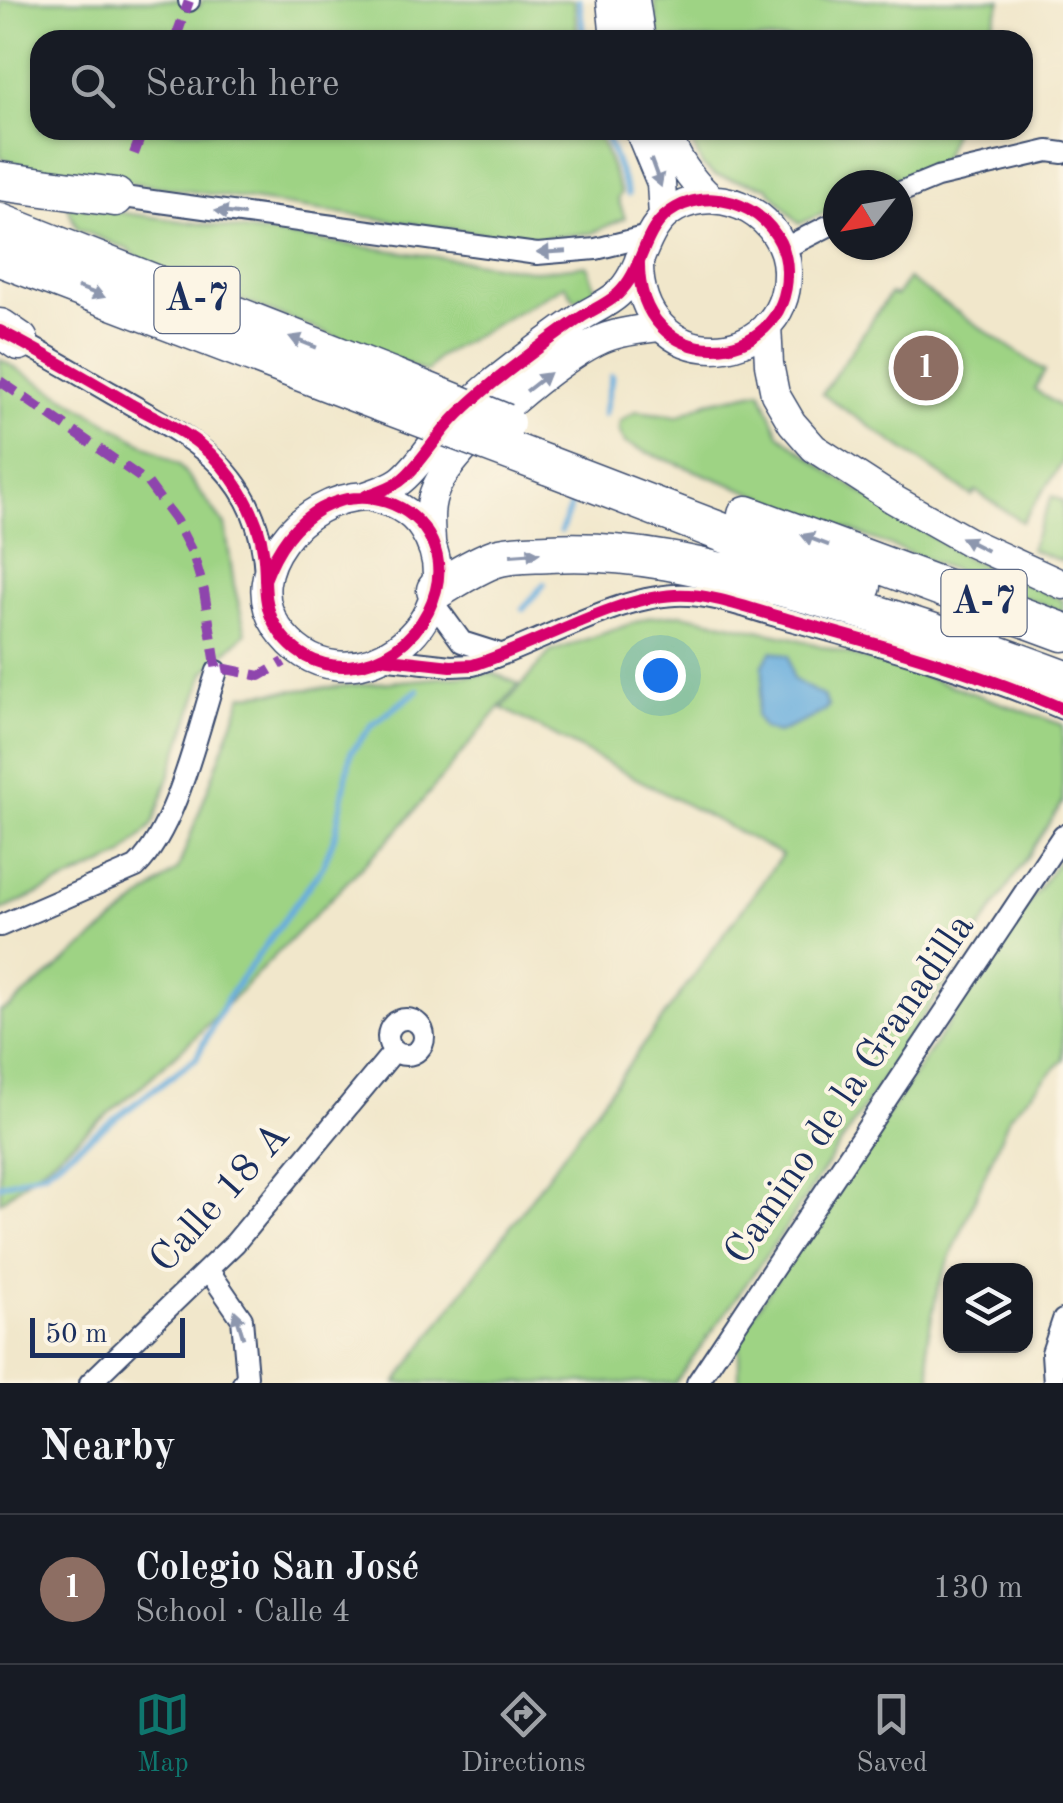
<!DOCTYPE html>
<meta charset="utf-8">
<style>
:root{--surface:#171b24;--page:#242831;--text:#f1f3f6;--muted:#9ea1a6;--line:#363941;--accent:#0f766e}
body{margin:0;font-family:"Old Standard TT",serif;background:var(--page);color:var(--text)}
.controls{position:absolute;right:30px;bottom:30px;display:grid;overflow:hidden;border-radius:20px;box-shadow:0 2px 8px #0004}
.controls button{width:90px;height:90px;display:grid;place-items:center;padding:0;border:0;border-bottom:2px solid var(--line);background:var(--surface);color:var(--text);font:50px sans-serif}
.compass{position:absolute;left:823px;top:170px;width:90px;height:90px;border-radius:50%;background:var(--surface);box-shadow:0 2px 8px #0004;rotate:239deg}
.scale{position:absolute;left:30px;bottom:25px;width:155px;box-sizing:border-box;padding-left:10px;border:5px solid #1b2f5e;border-top:0;font-size:28px;line-height:35px;white-space:nowrap;color:#1b2f5e;-webkit-text-stroke:8px #fcf5e5;paint-order:stroke}
.you{position:absolute;left:660px;top:675px;width:35px;height:35px;margin:-25px;border:8px solid #fff;border-radius:50%;background:#1a73e8;box-shadow:0 0 0 15px #1a73e833}
.badge{display:grid;place-items:center;width:65px;height:65px;border-radius:50%;background:var(--accent);color:#fff;font-size:32px;font-weight:700}
.pin{position:absolute;translate:-50% -50%;border:5px solid #fff;box-shadow:0 2px 10px #0006}
.list{margin:0;padding:0;list-style:none}
h2{display:flex;justify-content:space-between;align-items:center;height:130px;margin:0;padding:0 40px;font-size:42px}
h2 small{font-size:32px;font-weight:400;color:var(--muted)}
.list li{display:grid;grid-template-columns:65px 1fr auto;gap:30px;align-items:center;box-sizing:border-box;height:150px;padding:0 40px;border-top:2px solid var(--line)}
.list b{display:block;font-size:38px;white-space:nowrap}
.list p{margin:0;font-size:32px;white-space:nowrap;color:var(--muted)}
.list em{font-size:32px;font-style:normal;color:var(--muted)}
.icon{flex:none;width:55px;height:55px;fill:none;stroke:currentColor;stroke-width:2;stroke-linecap:round;stroke-linejoin:round}
.map{position:relative;flex:none;width:1063px;height:1383px;overflow:hidden}
.search{position:absolute;background:var(--surface);box-shadow:0 2px 8px #0004;left:30px;right:30px;top:30px;height:110px;display:flex;align-items:center;gap:25px;box-sizing:border-box;padding:0 35px;border-radius:30px;color:var(--muted);font-size:38px}
.sheet{height:280px;background:var(--surface)}
nav{display:flex;justify-content:space-around;align-items:center;box-sizing:border-box;height:140px;border-top:2px solid var(--line);background:var(--surface);font-size:28px;color:var(--muted)}
nav a{display:grid;justify-items:center;gap:5px}
nav .on{color:var(--accent)}
.map>svg:first-child{display:block}
</style>
<div class="map">
<svg width="1063" height="1383" viewBox="0 0 1063 1383">
<rect width="100%" height="100%" fill="#fcf5e5"/>
<filter id="ink" filterUnits="userSpaceOnUse"><feTurbulence type="fractalNoise" baseFrequency=".01" numOctaves="2"/><feDisplacementMap in="SourceGraphic" scale="20" xChannelSelector="R" yChannelSelector="G"/><feConvolveMatrix kernelMatrix="1 2 1 2 8 2 1 2 1" color-interpolation-filters="sRGB"/></filter>
<filter id="wash" filterUnits="userSpaceOnUse"><feTurbulence type="fractalNoise" baseFrequency=".0048" numOctaves="4" result="noise"/><feDisplacementMap in="SourceGraphic" scale="40" xChannelSelector="R" yChannelSelector="G"/><feGaussianBlur stdDeviation="2.25" result="paint"/><feColorMatrix in="noise" values="0 0 0 0 0 0 0 0 0 0 0 0 0 0 0 0 0 1.4 0 .05"/><feComposite in="paint" operator="in"/></filter>
<g filter="url(#wash)">
<rect width="100%" height="100%" fill="#f1e7cb"/>
<path fill="#9ed384" stroke="#5c8171" stroke-width="2.5" d="M0 0H186L199 7 202 0H574L578 40H40V130H597L621 193 618 199 625 218 592 233 526 240 36 169 0 158Z
M654 0H1001L987 40H659Z
M686 130H954L941 163 890 185H838V207L799 224 767 187 714 175 702 165Z
M67 205 537 271 587 265 596 291 575 300 565 285 438 357 427 372 147 264 127 249 77 229Z
M908 279 1045 371 1034 389 1063 409V462L1022 522 976 491 972 496 822 394 890 294 896 296Z
M0 359 179 465 225 525 234 585 246 633 205 672 153 824 122 856 0 911Z
M761 391 779 434 832 474 968 559 1063 600V612L649 453 625 443 619 431 620 421 636 411 678 416 708 402Z
M1052 496 1063 501V562L1030 549Z
M681 614 790 637 918 674 1063 725V802L783 1232 675 1383H396L782 855 502 708 550 652 650 617Z
M493 673 519 684 400 828 195 1037 138 1089 0 1202V1011L10 1007 178 869 243 695Z
M1063 853V1060L1010 1115 938 1287 927 1342 932 1383H739V1335Z"/>
<path fill="#67addd" stroke="#416e9e" stroke-width="2.5" d="M772 651 789 656 793 679 824 697 828 706C822 716 790 727 777 733L763 728 756 716 763 682V664Z"/>
<g fill="none" stroke-linecap="round" stroke-linejoin="round">
<path stroke="#67addd" stroke-width="6" d="M579 0 584 40
M604 130 628 194
M604 414 612 376
M561 531 571 505
M523 609 544 584
M0 1185 45 1171 196 1058 228 997 323 866 336 832 351 752 372 725 418 690"/>
</g>
</g>
<g filter="url(#ink)">
<g fill="none" stroke-linecap="round" stroke-linejoin="round">
<defs>
<path id="street" d="M189 1V0
M898 193 937 177 1048 151 1063 153
M109 195 537 254 596 249 648 236
M783 249 838 221
M12 337C46 354 80 375 113 394 193 440 259 470 265 573
M432 601 462 642 500 654
M380 658 451 666 473 665C535 646 612 598 675 595 709 593 747 608 780 617 873 643 974 670 1063 709
M0 926 136 867C178 826 198 728 217 671
M388 1037a18 18 0 1 1 36 0a18 18 0 1 1-36 0Z
M209 1271 242 1319 247 1376 243 1383
M90 1383 235 1243 394 1051
M697 1383 1063 835
M1054 1383 1052 1353 1063 1320"/>
<path id="secondary" d="M611 0 615 40
M635 0 641 40
M639 130 661 183 663 217
M665 130C676 157 689 180 712 199
M767 325 769 364 775 394 792 423 814 448 893 499 971 543 1063 585
M366 496C377 492 390 488 400 481 416 469 427 450 440 435 455 415 475 398 494 382 522 360 551 338 580 318 592 310 607 304 618 294 645 269 641 227 676 208 724 182 786 218 787 271 789 371 636 380 639 260
M366 496C389 500 410 509 423 529 481 619 343 724 277 627 258 599 264 568 283 542 302 515 333 497 366 496Z
M431 541C430 522 428 506 436 488 454 445 563 353 607 337 623 331 642 329 659 327"/>
<path id="highway" d="M0 181 115 197
M0 223 394 378
M0 257 380 402
M0 328 19 341
M547 465 862 586
M747 515 1063 632
M436 590C455 579 475 565 496 558 513 553 532 554 549 553 629 548 705 567 781 587 877 612 970 644 1063 679"/>
</defs>
<use href="#street" stroke="#3b4b6e" stroke-width="24"/>
<use href="#secondary" stroke="#3b4b6e" stroke-width="31"/>
<use href="#highway" stroke="#3b4b6e" stroke-width="41"/>
<use href="#street" stroke="#fff" stroke-width="20"/>
<use href="#secondary" stroke="#fff" stroke-width="28"/>
<use href="#highway" stroke="#fff" stroke-width="38"/>
<defs>
<path id="highway-bridge" d="M394 378 505 423
M380 402 547 465"/>
</defs>
<use href="#highway-bridge" stroke="#3b4b6e" stroke-width="41" stroke-linecap="butt"/>
<use href="#highway-bridge" stroke="#fff" stroke-width="38"/>
<path stroke="#8e44ad" stroke-width="10" stroke-dasharray="20 10" stroke-linecap="butt" d="M175 40 189 1
M134 154 143 130
M0 381 147 482 176 521 193 554 204 591 217 671 226 669 260 676 284 662"/>
<defs>
<path id="cycleway" d="M0 331C45 354 89 380 132 405 154 417 179 428 198 443 230 468 258 511 263 551 267 574 262 597 272 619 306 690 396 675 428 611 480 507 319 434 265 580
M366 496C377 492 390 488 400 481 416 469 427 450 440 435 455 415 475 398 494 382 522 360 551 338 580 318 592 310 607 304 618 294 645 269 641 227 676 208 724 182 786 218 787 271 789 371 636 380 639 260
M380 658 451 666 473 665C535 646 612 598 675 595 709 593 747 608 780 617 873 643 974 670 1063 709"/>
</defs>
<use href="#cycleway" stroke="#fcf5e5" stroke-width="19"/>
<use href="#cycleway" stroke="#d6006c" stroke-width="12"/>
</g>
<defs><path id="oneway-solid" d="M-6-.8H1V-3.2L6.5 0L1 3.2V.8H-6Z" transform="scale(2.5)"/></defs>
<g fill="#8d97ae">
<use href="#oneway-solid" transform="translate(656 173) rotate(70)"/>
<use href="#oneway-solid" transform="translate(230 213) rotate(-172)"/>
<use href="#oneway-solid" transform="translate(552 252) rotate(177)"/>
<use href="#oneway-solid" transform="translate(91 292) rotate(21)"/>
<use href="#oneway-solid" transform="translate(303 342) rotate(-158)"/>
<use href="#oneway-solid" transform="translate(538 382) rotate(-38)"/>
<use href="#oneway-solid" transform="translate(815 540) rotate(-159)"/>
<use href="#oneway-solid" transform="translate(974 544) rotate(-153)"/>
<use href="#oneway-solid" transform="translate(525 554) rotate(-4)"/>
<use href="#oneway-solid" transform="translate(239 1324) rotate(-107)"/>
</g>
</g>
<g text-anchor="middle" dominant-baseline="central" stroke-width="8" stroke-linejoin="round" paint-order="stroke">
<g fill="#fcf5e5" stroke="#5e6a86" stroke-width="2.5">
<rect x="154.5" y="267" width="85" height="66" rx="8"/>
<rect x="941.5" y="570" width="85" height="66" rx="8"/>
</g>
<g font-size="38" font-weight="bold" fill="#1b2f5e">
<text x="197" y="300">A-7</text>
<text x="984" y="603">A-7</text>
</g>
<g font-size="40" fill="#1b2f5e" stroke="#fcf5e5">
<text transform="translate(851 1090) rotate(-56)">Camino de la Granadilla</text>
<text transform="translate(221 1199) rotate(-48)">Calle 18 A</text>
</g>
</g>
</svg>
<div class="controls">
<button><svg class="icon" aria-label="layers" viewBox="0 0 24 24"><path d="M12 4l9 5-9 5-9-5zM3 14l9 5 9-5"/></svg></button>
</div>
<svg class="compass" viewBox="-18 -18 36 36"><path d="M0-13l5 13h-10z" fill="#e53935"/><path d="M0 13l5-13h-10z" fill="#9ea1a6"/></svg>
<div class="scale">50 m</div>
<div class="you"></div>
<div class="pin badge" style="left:926px;top:368px;background:#8d6e63">1</div>
<div class="search"><svg class="icon" aria-label="search" viewBox="0 0 24 24"><circle cx="10" cy="10" r="6"/><path d="M15 15l6 6"/></svg>Search here</div>
</div>
<section class="sheet">
<h2>Nearby<small></small></h2>
<ul class="list">
<li><span class="badge" style="background:#8d6e63">1</span><div><b>Colegio San José</b><p>School · Calle 4</p></div><em>130 m</em></li>
</ul>
</section>
<nav>
<a class="on"><svg class="icon" aria-label="map" viewBox="0 0 24 24"><path d="M3 6l6-2 6 2 6-2v14l-6 2-6-2-6 2zM9 4v14M15 6v14"/></svg>Map</a>
<a><svg class="icon" aria-label="directions" viewBox="0 0 24 24"><path d="M12 3l9 9-9 9-9-9zM9 14v-3h6M13 9l2 2-2 2"/></svg>Directions</a>
<a><svg class="icon" aria-label="saved" viewBox="0 0 24 24"><path d="M7 4h10v16l-5-4-5 4z"/></svg>Saved</a>
</nav>
